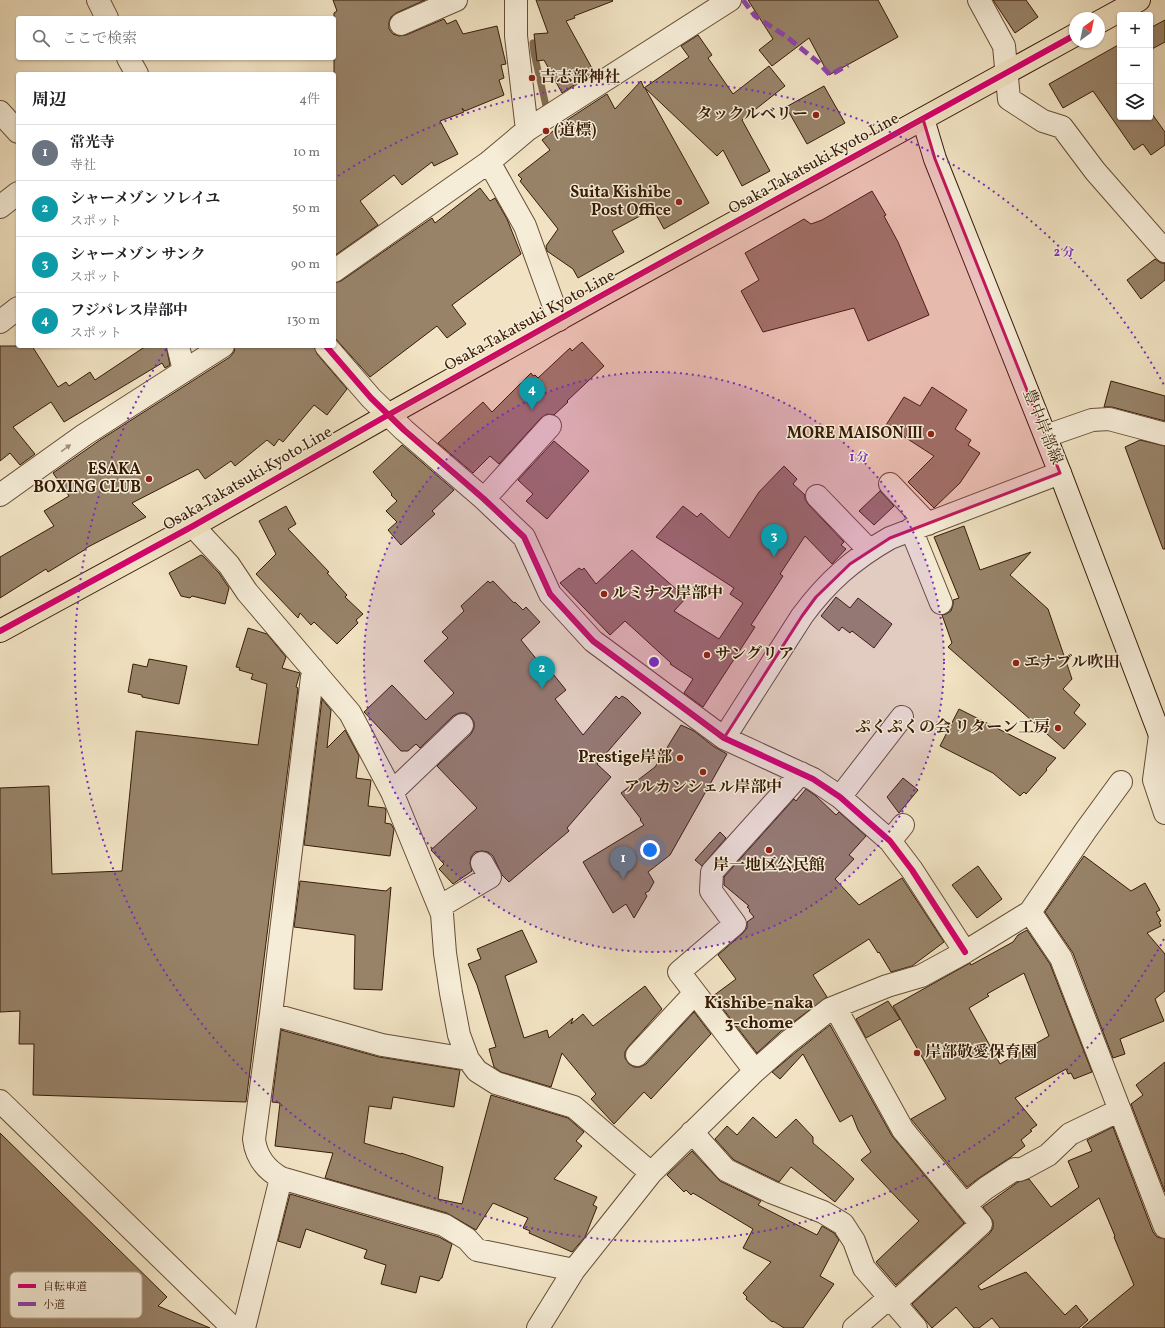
<!DOCTYPE html>
<html lang="ja">
<meta charset="utf-8">
<style>
:root{--surface:#fff;--page:#f2f2f2;--text:#202124;--muted:#757577;--line:#e0e0e0;--accent:#db2777}
body{margin:0;font-family:Vollkorn,"Noto Serif JP",serif;background:var(--page);color:var(--text)}
.controls{position:absolute;right:12px;top:12px;display:grid;overflow:hidden;border-radius:4px;box-shadow:0 1px 3px #0004}
.controls button{width:36px;height:36px;display:grid;place-items:center;padding:0;border:0;border-bottom:1px solid var(--line);background:var(--surface);color:var(--text);font:20px sans-serif}
.compass{position:absolute;left:1069px;top:12px;width:36px;height:36px;border-radius:50%;background:var(--surface);box-shadow:0 1px 3px #0004;rotate:33deg}
.you{position:absolute;left:650px;top:850px;width:14px;height:14px;margin:-10px;border:3px solid #fff;border-radius:50%;background:#1a73e8;box-shadow:0 0 0 6px #1a73e833}
.badge{display:grid;place-items:center;width:26px;height:26px;border-radius:50%;background:var(--accent);color:#fff;font-size:13px;font-weight:700}
.pin{position:absolute;translate:-50% -33px;filter:drop-shadow(0 1px 2px #0008)}
.pin::after{content:'';position:absolute;top:21px;width:14px;height:12px;background:inherit;clip-path:polygon(0 0,100% 0,50% 100%)}
.list{margin:0;padding:0;list-style:none}
h2{display:flex;justify-content:space-between;align-items:center;height:52px;margin:0;padding:0 16px;font-size:17px}
h2 small{font-size:13px;font-weight:400;color:var(--muted)}
.list li{display:grid;grid-template-columns:26px 1fr auto;gap:12px;align-items:center;box-sizing:border-box;height:56px;padding:0 16px;border-top:1px solid var(--line)}
.list b{display:block;font-size:15px;white-space:nowrap}
.list p{margin:0;font-size:13px;white-space:nowrap;color:var(--muted)}
.list em{font-size:13px;font-style:normal;color:var(--muted)}
.icon{flex:none;width:22px;height:22px;fill:none;stroke:currentColor;stroke-width:2;stroke-linecap:round;stroke-linejoin:round}
.map{position:relative;flex:none;width:1165px;height:1328px;overflow:hidden}
.search{position:absolute;background:var(--surface);box-shadow:0 1px 3px #0004;left:16px;top:16px;width:320px;height:44px;display:flex;align-items:center;gap:10px;box-sizing:border-box;padding:0 14px;border-radius:4px;color:var(--muted);font-size:15px}
.panel{position:absolute;background:var(--surface);box-shadow:0 1px 3px #0004;left:16px;top:72px;width:320px;height:276px;border-radius:4px}
.map>svg:first-child{display:block}
</style>
<div class="map">
<svg width="1165" height="1328" viewBox="0 0 1165 1328">
<rect width="100%" height="100%" fill="#f1e3c3"/>
<filter id="stains"><feTurbulence type="fractalNoise" baseFrequency=".005" numOctaves="4"/><feColorMatrix values="0 0 0 0 .2 0 0 0 0 .09 0 0 0 0 .02 0 0 0 .5 -.17"/></filter>
<radialGradient id="worn" r=".72"><stop offset=".6" stop-color="#630" stop-opacity="0"/><stop offset="1" stop-color="#630" stop-opacity=".3"/></radialGradient>
<g fill="none" stroke-linecap="round" stroke-linejoin="round">
<path stroke="#816a51" stroke-width="7" d="M533 43 534 53 546 106"/>
</g>
<path fill="#988369" stroke="#371b07" fill-rule="evenodd" d="M333 0H425L396 13 391 17 389 22V29L393 34 399 36 406 35 444 19 447 24 456 20 463 34 497 26 506 64 501 65 504 78 499 80 504 95 465 111 462 108 464 112 440 121 458 154 434 166 432 162 402 185 394 175 360 201 378 225 334 256V13L337 11Z
M536 0H612L613 1 574 16 575 18 566 21 594 72 562 93 544 60 537 61 534 34 548 33Z
M748 0H878L898 37 829 75 809 38 772 66 759 50 773 39Z
M993 0H1026L1038 17 1015 33Z
M1165 20V42L1150 50V28Z
M698 35 712 55 708 58 733 94 769 66 785 86 742 120 770 171 742 186 723 150 717 156 645 88 709 203 664 229 653 209 612 231 624 252 578 278 573 269 547 251 546 246 558 229 520 181 522 179 518 175 550 150 542 140 564 122 607 94 615 109 641 81 644 88 689 57 681 46Z
M1120 44V66L1119 67 1120 69V117H1150V111L1165 132V145L1151 155 1143 144 1134 150 1093 91 1063 108 1049 84Z
M824 86 845 123 807 144 786 107Z
M480 188 490 201 495 198 507 219 521 254 452 305 466 324 447 338 437 326 370 377 334 337V283L341 281 432 218 435 223Z
M872 191 886 215 884 216 898 242 929 315 868 341 854 308 763 332 741 291 759 280 745 253 804 219 811 224 822 220Z
M1155 259 1161 263H1165V280L1141 299 1127 280Z
M582 342 604 366 567 401 568 402 554 415 547 414 541 418 499 464 490 456 473 473 438 443 483 402 492 412 531 373 533 376 535 375 538 378 570 348 572 351Z
M0 346H32L58 387 66 382 69 386 90 372 95 380 146 346H166L170 365 165 368 162 363 64 422 51 402 13 427 35 454 20 465 10 453 0 461Z
M235 346H314L317 354 347 389 327 415 314 405 283 442 279 439 274 446 267 440 235 466 231 461 205 479 198 469 132 503 146 517 86 548V549L48 572 46 569 0 598V557L54 526 44 511 69 496 53 473 100 440 230 357 234 352Z
M1111 381 1165 396V421L1112 407H1104Z
M932 387 967 410 955 429 971 440 968 445 980 453 960 483 934 508 908 482 934 456 886 425 904 397 920 406Z
M1140 440 1165 446V549H1163L1125 447Z
M554 441 589 471 547 519 526 501 533 494 518 480Z
M402 445 454 490 432 511 435 514 401 545 388 530 397 522 386 511 397 501 391 495 392 494 373 472Z
M784 466 797 479 793 484 805 495V499L808 504 844 542 841 545 846 549 832 564 805 536 780 574 783 576 751 625 755 627 703 707 684 693 693 679 670 664 671 663 625 621 610 635 560 583 579 568 582 570 584 568 596 584 632 550 686 598 674 611 719 639 743 603 730 594 734 588 656 537 683 506 697 517 701 513 729 538 759 492Z
M880 491 894 506 874 525 859 511Z
M286 506 296 524 288 529 329 572 327 573 347 595 345 597 363 614 356 620 358 623 337 644 314 622 311 625 300 613 298 618 256 574 276 554 259 521Z
M964 526 980 570 1031 552 1010 575 1048 609 1072 679 1063 689 1080 705 1074 713 1086 724 1064 749 948 647 952 643 942 615 946 614 951 611 953 605V600L959 598 934 537Z
M201 555 203 556 219 573 229 588 225 604 192 596 190 598 181 596 169 573Z
M488 581 490 583 493 581 514 603 515 602 523 610 526 607 540 622 521 640 546 671 549 669 566 690 555 699 583 735 616 696 619 699 622 696 627 699 641 713 597 764 611 777 567 828 569 831 509 882 502 875 493 856 488 852 482 851 475 852 471 857 470 863 472 871 453 884 439 869 444 864 431 850 477 808 437 766 471 734 474 728V722L471 717 466 713H459L453 716 420 748 416 744 408 751H401L364 712 392 685 426 720 454 693 424 661 448 638 442 632 464 611 461 606Z
M836 597 850 608 858 598 892 624 874 648 852 631 850 633 842 627 839 631 821 616Z
M248 628 267 634 286 657 282 668 300 673 296 687 298 688 246 1102 33 1095 34 1044H19L20 1011 0 1012V788L49 786 52 874 122 871 136 731 258 745 267 684 251 679 253 674 239 670 240 668 236 667Z
M149 659 187 666 179 704 142 697V695L128 692 133 664 147 667Z
M322 699 331 710 327 748 345 730 359 756 356 778 371 780 368 806 385 808 386 811 385 823 391 824 394 829 390 856 304 845Z
M959 709 1056 758 1046 769 1047 770 1026 794 1024 792 1020 796 993 773 940 746Z
M681 725 694 731 713 746 727 754 670 855 648 872 654 882 649 891 645 893 647 896 634 918 626 904 613 913 583 862 644 825 640 820 641 819 621 793 655 767Z
M903 778 918 790 899 813 887 797Z
M806 789 816 796 836 815 839 812 866 836 849 855 854 859 835 879 859 905 902 878 944 942 912 966 891 972 879 952 878 953 869 939 813 975 827 997 780 1032 757 1053 713 996 736 979 718 955 743 933 747 928V922L754 917 749 911 750 910 747 907 749 906 724 885V877L794 799 796 801Z
M720 832 726 838 702 866 695 860Z
M1084 856 1131 891 1145 883 1160 910 1156 912 1161 921 1159 922 1161 926 1147 933 1165 954V991L1155 999 1164 1021 1120 1039 1125 1054 1113 1058 1073 953 1045 912Z
M978 866 1002 899 977 918 952 885Z
M300 881 386 891 391 887 382 990 354 989 355 935 294 927Z
M522 930 537 962 505 976 524 1038 547 1030 549 1038 573 1018 571 1024 583 1014 593 1026 645 986 662 1009 628 1047 625 1052V1058L629 1064 634 1067H640L646 1064 694 1012 711 1034 651 1099 644 1092 614 1124 591 1099 596 1094 562 1053 551 1087 501 1072 494 1067 489 1049 496 1047 477 985 468 964 481 959 477 949Z
M1027 930 1050 964 1092 1072 1074 1079 1071 1073 1068 1074 1066 1069 1015 1098 1037 1125 1030 1130 1032 1131 1021 1140 1025 1146 1011 1157 979 1178 967 1187 911 1119 946 1099 893 1006 970 963 971 965 1013 942 1018 935ZM1024 973 1049 1036 1000 1064 969 1008 989 996 987 994Z
M888 1001 900 1019 866 1038 856 1019Z
M830 1025 892 1136 964 1223 896 1285 876 1262 919 1221 861 1160 871 1152 858 1130 852 1115 840 1122 803 1054 780 1079 772 1072 796 1052Z
M281 1030 379 1057 460 1070 454 1107 393 1097 391 1109 369 1106 364 1143 401 1154V1153L443 1167 438 1199 462 1204 491 1095 568 1118 584 1132 576 1141 582 1146 554 1179 597 1197 593 1205 597 1207 585 1237 572 1252 529 1233 530 1231 523 1228 528 1218 493 1203 476 1230 447 1213 325 1178 333 1153 275 1146 280 1103 272 1102Z
M1165 1062V1192L1131 1104 1143 1095 1136 1085Z
M753 1117 776 1138 796 1119 813 1137V1143L840 1166 854 1179 835 1202 791 1167 779 1182 734 1160 715 1139 727 1126 737 1135Z
M1113 1127 1153 1232 1157 1237 1165 1239V1328H1082L1134 1285 1114 1237 1115 1236 1099 1198 978 1286 981 1290 1026 1272 1065 1315 1076 1305 1088 1320 1079 1328H1000L992 1318 979 1328H974L956 1307 932 1328 912 1304 990 1233 993 1228V1221L983 1207 1018 1182 1029 1179 1051 1207 1079 1187 1068 1161 1092 1151 1087 1140Z
M0 1133 167 1297 158 1306 210 1328H0Z
M692 1151 720 1181 761 1201 758 1205 817 1235 822 1226 834 1233 839 1240 820 1276 834 1284 803 1328H784L773 1321 772 1322 746 1299 747 1297 743 1293 771 1262 743 1248 753 1229 693 1193 691 1195 686 1190 684 1192 667 1175Z
M290 1194 439 1237 452 1244 442 1278H441L439 1281 420 1276 416 1293 381 1284 386 1265 364 1258 367 1250 306 1229 300 1248 278 1241Z"/>
<g fill="none" stroke-linecap="round" stroke-linejoin="round">
<defs>
<path id="street" d="M98 0 107 18
M516 0V36L527 130
M979 0 1004 46 1009 99 1043 121 1062 127 1095 171 1165 251
M401 24 456 0
M128 58 137 74
M0 112 18 132
M489 162 525 226 559 320
M0 207 18 193
M334 271 489 162 527 130 730 0
M0 322 18 308
M178 346 184 371
M326 346 371 398 404 430 484 499 524 537 550 594 593 641 724 738 813 779 840 797 890 841 912 870 965 952
M1046 436 1092 420 1109 419 1165 434
M890 484 928 524
M0 495 84 435 223 346
M817 496 869 550
M484 499 550 426
M193 526 229 565 247 592 350 713 392 792 442 914 445 953 451 993 459 1035 468 1059 477 1071 496 1083 574 1107 651 1173
M911 529 941 603
M313 669 271 1014 254 1139C256 1157 265 1169 281 1178L444 1225 467 1239 477 1250 574 1270
M1160 735 1154 780 1165 813
M724 738 802 616C827 582 853 559 890 538L1060 473
M392 792 462 725
M840 797 902 717
M890 841 903 825
M439 907 490 877 482 863
M1030 912 1061 958 1165 1227
M835 1007 903 1130 981 1224 894 1304
M271 1014 382 1045 468 1059
M637 1055 695 993
M755 1071 679 972 735 924 711 891 712 872 801 773
M0 1101 233 1328
M692 1132 726 1170 771 1192 823 1212 843 1224 854 1241 864 1268 916 1328
M965 1205 986 1188 1015 1169 1019 1170 1024 1168 1048 1155 1070 1134 1120 1110
M244 1328 281 1178
M538 1328 574 1270 651 1173 755 1071 788 1042 830 1009 887 986 921 976 965 952 1030 912 1086 830 1121 782
M854 1328 889 1298"/>
<path id="secondary" d="M923 119 935 159 1060 473 1160 735"/>
<path id="primary" d="M1099 22 1139 0
M0 631 193 526 388 415 606 293 1075 35"/>
</defs>
<use href="#street" stroke="#664d36" stroke-width="24"/>
<use href="#secondary" stroke="#371b07" stroke-width="24"/>
<use href="#primary" stroke="#371b07" stroke-width="24"/>
<use href="#street" stroke="#f6edd8" stroke-width="22"/>
<use href="#secondary" stroke="#f6edd8" stroke-width="22"/>
<use href="#primary" stroke="#f1e3c3" stroke-width="22"/>
<path stroke="#8e44ad" stroke-width="5" stroke-dasharray="10 5" stroke-linecap="butt" d="M743 0 755 16 787 37 819 63 830 75 848 65"/>
<defs>
<path id="cycleway" d="M326 346 371 398 404 430 484 499 524 537 550 594 593 641 724 738 813 779 840 797 890 841 912 870 965 952
M0 631 193 526 388 415 606 293 1075 35"/>
</defs>
<use href="#cycleway" stroke="#f6edd8" stroke-width="8"/>
<use href="#cycleway" stroke="#d6006c" stroke-width="6"/>
</g>
<defs><path id="oneway-solid" d="M-6-.8H1V-3.2L6.5 0L1 3.2V.8H-6Z"/></defs>
<use fill="#a08e7a" href="#oneway-solid" transform="translate(66 448) rotate(-36)"/>
<path fill="#c2185b" fill-opacity="0.2" stroke="#c2185b" stroke-width="3" stroke-linejoin="round" d="M923 119 935 159 1060 473 890 538 850 564 816 597 802 616 724 738 593 641 550 594 524 537 388 415Z"/>
<circle cx="654" cy="662" r="290" fill="#7b2cbf" fill-opacity=".12"/>
<g fill="none" stroke="#7b2cbf" stroke-width="2" stroke-dasharray="2 4">
<circle cx="654" cy="662" r="290"/>
<path d="M1164 939A580 580 0 1 1 168 346M338 176A580 580 0 0 1 1164 385"/>
</g>
<g fill="#8f2418" stroke="#f6edd8" stroke-width="1.5">
<circle cx="532" cy="78" r="4"/>
<circle cx="816" cy="115" r="4"/>
<circle cx="546" cy="131" r="4"/>
<circle cx="679" cy="202" r="4"/>
<circle cx="931" cy="434" r="4"/>
<circle cx="149" cy="479" r="4"/>
<circle cx="604" cy="594" r="4"/>
<circle cx="707" cy="655" r="4"/>
<circle cx="1016" cy="663" r="4"/>
<circle cx="1058" cy="728" r="4"/>
<circle cx="680" cy="758" r="4"/>
<circle cx="703" cy="772" r="4"/>
<circle cx="769" cy="850" r="4"/>
<circle cx="917" cy="1053" r="4"/>
</g>
<g text-anchor="middle" dominant-baseline="central" stroke-width="3" stroke-linejoin="round" paint-order="stroke">
<g font-size="16" font-weight="bold" fill="#371b07" stroke="#f6edd8" text-anchor="start">
<text x="540" y="78">吉志部神社</text>
<text x="808" y="115" text-anchor="end">タックルベリー</text>
<text x="554" y="131">(道標)</text>
<text x="671" y="193" text-anchor="end">Suita Kishibe<tspan x="671" dy="18">Post Office</tspan></text>
<text x="923" y="434" text-anchor="end">MORE MAISON Ⅲ</text>
<text x="141" y="470" text-anchor="end">ESAKA<tspan x="141" dy="18">BOXING CLUB</tspan></text>
<text x="612" y="594">ルミナス岸部中</text>
<text x="715" y="655">サングリア</text>
<text x="1024" y="663">エナブル吹田</text>
<text x="1050" y="728" text-anchor="end">ぷくぷくの会 リターン工房</text>
<text x="672" y="758" text-anchor="end">Prestige岸部</text>
<text x="703" y="788" text-anchor="middle">アルカンシェル岸部中</text>
<text x="769" y="866" text-anchor="middle">岸一地区公民館</text>
<text x="925" y="1053">岸部敬愛保育園</text>
</g>
<g font-size="16" fill="#371b07" stroke="#f6edd8">
<text transform="translate(814 164) rotate(-29)">Osaka Takatsuki Kyoto Line</text>
<text transform="translate(530 321) rotate(-29)">Osaka Takatsuki Kyoto Line</text>
<text transform="translate(1042 427) rotate(68)">豊中岸部線</text>
<text transform="translate(248 479) rotate(-30)">Osaka Takatsuki Kyoto Line</text>
</g>
<g font-size="17" font-weight="bold" fill="#371b07" stroke="#f6edd8">
<text x="759" y="1003">Kishibe-naka<tspan x="759" dy="20">3-chome</tspan></text>
</g>
</g>
<rect x="10" y="1272" width="132" height="46" rx="6" fill="#f6edd8" stroke="#bdae99" stroke-width="1"/>
<rect x="18" y="1284" width="18" height="4" fill="#d6006c"/>
<rect x="18" y="1302" width="18" height="4" fill="#8e44ad"/>
<g font-size="11" fill="#371b07">
<text x="43" y="1290">自転車道</text>
<text x="43" y="1308">小道</text>
</g>
<circle cx="654" cy="662" r="6" fill="#7b2cbf" stroke="#f6edd8" stroke-width="2"/>
<g font-size="12" text-anchor="middle" font-weight="bold" fill="#7b2cbf" stroke="#f6edd8" stroke-width="3" stroke-linejoin="round" paint-order="stroke">
<text x="1064" y="256">2 分</text>
<text x="859" y="461">1 分</text>
</g>
<rect width="100%" height="100%" filter="url(#stains)"/>
<rect width="100%" height="100%" fill="url(#worn)"/>
</svg>
<div class="controls">
<button>+</button>
<button>−</button>
<button><svg class="icon" aria-label="layers" viewBox="0 0 24 24"><path d="M12 4l9 5-9 5-9-5zM3 14l9 5 9-5"/></svg></button>
</div>
<svg class="compass" viewBox="-18 -18 36 36"><path d="M0-13l5 13h-10z" fill="#e53935"/><path d="M0 13l5-13h-10z" fill="#757577"/></svg>
<div class="you"></div>
<div class="pin badge" style="left:623px;top:879px;background:#6b7280">1</div>
<div class="pin badge" style="left:542px;top:689px;background:#0f9aa8">2</div>
<div class="pin badge" style="left:774px;top:557px;background:#0f9aa8">3</div>
<div class="pin badge" style="left:532px;top:410px;background:#0f9aa8">4</div>
<div class="search"><svg class="icon" aria-label="search" viewBox="0 0 24 24"><circle cx="10" cy="10" r="6"/><path d="M15 15l6 6"/></svg>ここで検索</div>
<section class="panel">
<h2>周辺<small>4件</small></h2>
<ul class="list">
<li><span class="badge" style="background:#6b7280">1</span><div><b>常光寺</b><p>寺社</p></div><em>10 m</em></li>
<li><span class="badge" style="background:#0f9aa8">2</span><div><b>シャーメゾン ソレイユ</b><p>スポット</p></div><em>50 m</em></li>
<li><span class="badge" style="background:#0f9aa8">3</span><div><b>シャーメゾン サンク</b><p>スポット</p></div><em>90 m</em></li>
<li><span class="badge" style="background:#0f9aa8">4</span><div><b>フジパレス岸部中</b><p>スポット</p></div><em>130 m</em></li>
</ul>
</section>
</div>
